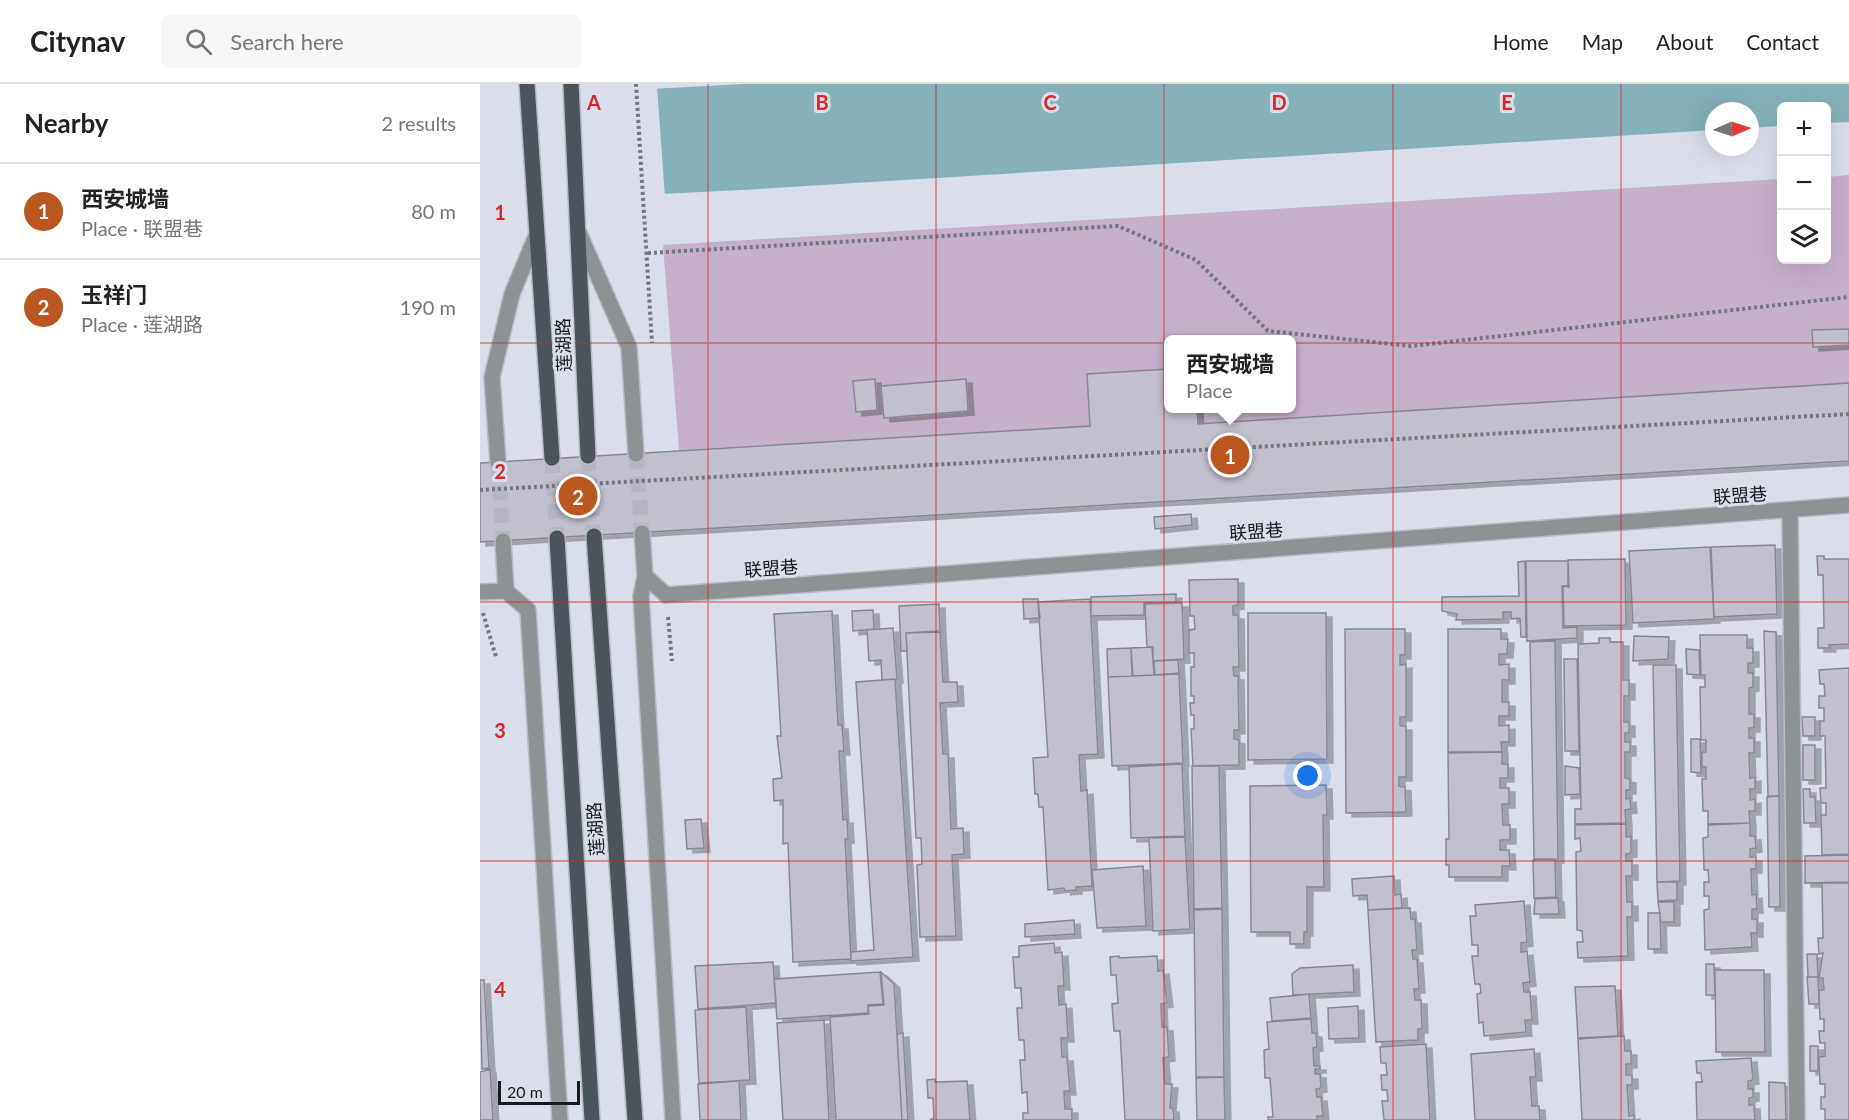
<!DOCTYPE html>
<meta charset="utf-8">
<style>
:root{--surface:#fff;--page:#f6f6f6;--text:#222;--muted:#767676;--line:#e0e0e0;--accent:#ba561f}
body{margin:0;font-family:Lato,"Noto Sans SC",sans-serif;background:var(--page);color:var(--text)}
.controls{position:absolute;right:18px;top:18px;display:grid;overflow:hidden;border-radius:9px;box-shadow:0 6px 24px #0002}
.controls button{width:54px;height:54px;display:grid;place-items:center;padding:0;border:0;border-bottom:2px solid var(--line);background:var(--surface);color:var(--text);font:30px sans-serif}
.compass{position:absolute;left:1225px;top:18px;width:54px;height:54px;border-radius:50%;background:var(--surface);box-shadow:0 6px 24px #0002;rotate:87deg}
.scale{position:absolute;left:18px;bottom:15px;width:82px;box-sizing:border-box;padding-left:6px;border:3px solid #181a1e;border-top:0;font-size:16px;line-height:21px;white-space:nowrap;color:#181a1e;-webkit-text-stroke:4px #d9deea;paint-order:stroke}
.you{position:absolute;left:828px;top:692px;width:21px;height:21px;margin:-15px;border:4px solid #fff;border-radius:50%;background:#1a73e8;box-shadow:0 0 0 9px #1a73e833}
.badge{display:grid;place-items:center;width:39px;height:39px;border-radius:50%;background:var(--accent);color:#fff;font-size:20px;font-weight:700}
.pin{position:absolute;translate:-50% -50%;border:3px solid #fff;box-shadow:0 2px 6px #0006}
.popup{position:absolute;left:684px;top:251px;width:132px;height:78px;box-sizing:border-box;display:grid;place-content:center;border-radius:9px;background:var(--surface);filter:drop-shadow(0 2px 4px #0005);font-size:20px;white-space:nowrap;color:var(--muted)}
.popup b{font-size:22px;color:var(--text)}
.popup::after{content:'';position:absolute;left:50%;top:100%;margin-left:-12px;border:12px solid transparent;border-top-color:var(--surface)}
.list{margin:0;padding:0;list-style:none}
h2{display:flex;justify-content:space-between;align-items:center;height:78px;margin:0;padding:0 24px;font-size:26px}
h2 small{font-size:20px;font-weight:400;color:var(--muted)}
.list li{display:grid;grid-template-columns:39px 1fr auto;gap:18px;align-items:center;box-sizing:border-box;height:96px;padding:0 24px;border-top:2px solid var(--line)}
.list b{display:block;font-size:22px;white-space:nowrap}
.list p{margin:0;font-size:20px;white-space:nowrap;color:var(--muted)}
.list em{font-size:20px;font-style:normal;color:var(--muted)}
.icon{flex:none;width:33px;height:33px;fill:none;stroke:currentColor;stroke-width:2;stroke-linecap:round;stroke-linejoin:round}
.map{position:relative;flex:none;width:1369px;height:1036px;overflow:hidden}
header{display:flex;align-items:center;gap:36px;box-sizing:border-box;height:84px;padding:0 30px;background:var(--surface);border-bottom:2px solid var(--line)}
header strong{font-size:28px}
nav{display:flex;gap:33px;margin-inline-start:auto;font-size:21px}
.search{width:420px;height:54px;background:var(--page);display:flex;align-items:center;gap:15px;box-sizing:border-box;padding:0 21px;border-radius:9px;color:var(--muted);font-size:22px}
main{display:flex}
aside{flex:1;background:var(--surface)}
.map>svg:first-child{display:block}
</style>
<header>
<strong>Citynav</strong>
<div class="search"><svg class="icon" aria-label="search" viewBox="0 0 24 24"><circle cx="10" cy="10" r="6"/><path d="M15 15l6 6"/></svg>Search here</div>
<nav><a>Home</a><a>Map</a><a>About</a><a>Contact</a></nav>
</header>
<main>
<aside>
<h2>Nearby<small>2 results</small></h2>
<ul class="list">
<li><span class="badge">1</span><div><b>西安城墙</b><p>Place · 联盟巷</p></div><em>80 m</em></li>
<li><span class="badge">2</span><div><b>玉祥门</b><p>Place · 莲湖路</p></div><em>190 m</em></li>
</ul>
</aside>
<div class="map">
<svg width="1369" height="1036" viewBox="0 0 1369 1036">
<defs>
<filter id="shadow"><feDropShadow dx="6" dy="4" stdDeviation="0" flood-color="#0004"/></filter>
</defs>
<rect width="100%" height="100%" fill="#d9deea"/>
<path fill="#c5b0c9" d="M1369 91V299L718 340 717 325 812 324V256H688V285L607 290 610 342 199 366 183 161 1301 95 1302 176H1346L1347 93Z"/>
<path fill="#85b2b9" d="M264 0H1369V38L1347 39 1346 22H1302L1301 42 1270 44V27H1234V46L262 106 0 119V14Z"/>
<path fill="#d9deea" d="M177 2 185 113 0 122V11Z"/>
<path fill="#c2c0cd" stroke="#898793" stroke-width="1.5" filter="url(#shadow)" d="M1369 245V261L1333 263 1332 246Z
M688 285V324H717L718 340 1369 299V377L0 458V379L610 342 607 290Z
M395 295 397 326 376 328 373 297Z
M486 295 488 327 404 334 401 302Z
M711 430 712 441 675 445 674 433Z
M1295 461 1297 530 1234 533 1231 463Z
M1230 463 1234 535 1153 539 1149 467Z
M1337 472H1344V475H1369V560L1349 561 1350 564H1338V544H1344L1343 491H1338Z
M1145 475 1146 541 1084 542 1083 502 1089 503 1088 476Z
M1045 477 1046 553H1041L1040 534 1031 535V528H1023V535L976 536 977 530 962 527V513L1039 512 1038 478Z
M1046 477H1088V502H1082L1083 544 1097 543V554L1047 557Z
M758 495V521L753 522V531H758L759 583H753L754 592H758L759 646H754V655L759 656V681L713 682 711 645H714V631H711L710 619H714V612H711V583H714V569H709V546L715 545 714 532H710L709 496Z
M696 510V518L664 519V531L611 532V513Z
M543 515H558L560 534 544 535Z
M610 515 618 670 599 671 601 707 607 706 612 802 596 803V806L585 807 584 804 568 806 563 723H559L558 710H555L553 674 568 673 558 518Z
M702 519 704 575 673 577V563H667L665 520Z
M459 520 460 547 426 549 427 567H421L419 522Z
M393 526 394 545 373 547 372 527Z
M352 527 358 641H362L364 667H359L363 736 367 735 368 755H365L371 875 313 878 308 759 303 760V716L294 717 293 695 302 694 297 652H301L294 530Z
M768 529H846L847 675 768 676Z
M413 544 417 595 402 596 401 576 389 577 387 546Z
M865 545H925V571H920V581L926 580V633H920V642H926V693H919V702L925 703 926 728 866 729Z
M968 545H1021V555H1028L1027 570H1019V581L1029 580V596H1022V618H1029V632H1019V642L1029 641V658H1021L1022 668H968Z
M1284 547 1296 548 1299 712H1288Z
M460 548 463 598H477L478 618 460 619 463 670H468L471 745 483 744 484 770 472 771 476 852 440 853 437 781 442 780 441 754H436L426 549Z
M1220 551H1267V564H1273V579H1268V589H1273V603L1269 604V630H1274V644H1269V654H1274V669H1269L1270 694 1275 693V705H1270V716L1275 715V727H1269L1270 739 1228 740V727H1223L1222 695H1226V683H1222V668H1226V656H1221L1220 603H1225V591H1221Z
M1154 552 1189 553 1188 575 1153 577Z
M1119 554H1130V558H1143V596H1149V612H1144V638H1149V649H1145V658H1150V668H1145V694L1150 695V706H1146V715L1150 714 1151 725 1145 726 1146 739 1095 740V725H1101L1098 560 1119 559Z
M1075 557 1078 775H1054L1050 558Z
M672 563 674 591 653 592 651 564Z
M651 564 652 592 628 593 627 565Z
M1206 565 1219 566 1220 591 1207 590Z
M1084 575H1097L1099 667H1085Z
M698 576 699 589 675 591 674 577Z
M1173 581H1196L1200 797 1177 798Z
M1369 584V770L1342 771 1341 731H1346V719H1341L1340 704H1346L1345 652H1340V637H1344V624H1339V612H1345L1344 600H1340L1339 586Z
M699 590 703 679 632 682 628 593Z
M415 595 433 873 371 877V868L394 866 376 598Z
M1322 633H1335V652H1323Z
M1211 655H1220L1221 689 1211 688Z
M1323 661H1335V696H1323Z
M1022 668V680H1028V694H1020V704H1029V720H1022L1023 741H1030V756H1020V766H1029L1030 782H1022V793H969V781H966V755H969L968 669Z
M702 680 705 752 651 754 649 683Z
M712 682H739L742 824 714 825Z
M1085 682 1099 684 1100 710 1085 711Z
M846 701 847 731H843L844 803H827V848H824V860H810V848H771L770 702Z
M1323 705H1330V713H1335L1336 739H1324Z
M1299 712 1300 823H1289L1287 713Z
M221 735 224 764 207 765 205 736Z
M1270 739V752H1275L1276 764 1270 765V773H1276V785H1271L1272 811 1276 810 1277 825H1272V835H1277V849H1271L1272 863 1225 866 1224 826 1229 825V812H1224V798H1229L1228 786H1224L1223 754 1228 753V741Z
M1146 740V753L1151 752V769L1146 770V777H1152V792H1146L1147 818H1152V833H1147L1148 872 1098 874 1097 858H1103L1102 847 1097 846V842L1096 768 1101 767 1100 754 1095 755V741Z
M705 753 710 845 673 847 669 754Z
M1369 771V798L1325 799V772Z
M1053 776H1075L1076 813 1054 814Z
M663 782 666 842 617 844 612 786Z
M914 792 915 811 921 810 922 824 888 826 887 811 873 812 872 795Z
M1177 798H1197V816L1178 817Z
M1342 799H1369V1036H1345V1025H1341V1013H1345V1000H1340L1339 973 1345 972V959H1340L1339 947H1344V935H1340L1339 906H1344L1343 894H1339L1343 869 1339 870 1338 854H1343Z
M1078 814 1079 830H1054L1055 815Z
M1044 817 1047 858 1041 859V868L1047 867 1050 898 1043 899 1044 908H1050L1052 936H1045L1046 948 1004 952 1003 938 999 939 997 910 1001 909 1000 900H995L992 872H998V861H992L990 832H996L995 821Z
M1178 818H1194V838H1181Z
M930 824 931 835H935L937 866H932L933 875H937L939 905H934L935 916H941L942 945H938V956L896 958 888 826Z
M742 825 744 993H716L714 826Z
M1168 829H1180L1181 865H1168Z
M594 836 595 850 545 853V840Z
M574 859 575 869 582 868 584 902H578L579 921 586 920 588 954H581L582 973H587L590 1007H584L585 1025H592V1036H543V1029H548L547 1008 542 1009 540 976H545L544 956H539L537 924H542L541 904H535L533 873H539V862Z
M1327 870H1337L1338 893H1328Z
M639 872V874L677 872 678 887 683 886 687 919 681 920 682 943H687L689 973 683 974 685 1000H692L690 1024H693L694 1036H645L640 947H634L632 920 638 919 636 891H631L630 873Z
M293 878 296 919 218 925 215 882Z
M1226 880H1234L1235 911H1226Z
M873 881 874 908 813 911 812 890 820 884Z
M1235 886H1284L1285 968H1236Z
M400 888 403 920 388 921V929L297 935 294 895Z
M401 888 414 900 422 1036H356L350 933 389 930 388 922 404 921Z
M1327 893H1338L1339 920H1329Z
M0 896H4L9 984 2 985Z
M1135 902 1138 952 1098 954 1095 903Z
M829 910 831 934 792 937 790 914Z
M878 922 879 954 849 955 848 924Z
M266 923 270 996 219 999 215 926Z
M831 935 832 949H836L837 963 833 964 834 982H840V985H835V990H840L841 1004 836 1005 837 1013H841L843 1032H837V1036H788V1033H793L790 994H785L784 966 789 965 787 938Z
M344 936 349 1036H303L297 939Z
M423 949 428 1036H422L417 950Z
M1144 952 1145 967H1151V980H1146V991H1152V1001H1147L1149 1032 1154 1031V1036H1102L1098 955Z
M946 960 950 1036H904L902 1017H908L907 1006H902L901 991H907L906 979H901L900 963Z
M1330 962H1338V987H1330Z
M1054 965 1056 993H1050L1052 1022H1059L1060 1036H995L991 970Z
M1271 974 1273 996 1268 997V1005H1273V1013L1269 1014V1021H1274L1275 1036H1217L1216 998H1222L1221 989H1217L1216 977Z
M10 985 13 1036H0V988Z
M744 993 745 1036H717L716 994Z
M455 995V998L487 997 490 1036H450L454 1034 453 1014H448L447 996Z
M259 997 261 1036H220L218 1000Z
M1289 998 1305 999 1306 1036H1289Z"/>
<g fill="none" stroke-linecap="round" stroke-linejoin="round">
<path stroke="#b2b7c1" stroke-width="15" stroke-dasharray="15 8" stroke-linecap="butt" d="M156 370 162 449
M18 378 23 457"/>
<path stroke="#b2b7c1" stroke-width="15" stroke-dasharray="15 8" stroke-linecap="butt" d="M108 372 114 452
M72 374 77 454"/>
<defs>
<path id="minor" d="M99 149 149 263 156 370
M18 378 12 293 32 210 56 152
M1310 427 1317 1036
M162 449 165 492 186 511
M23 457 26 507 48 526 80 1036
M165 492 161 512 193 1036"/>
<path id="tertiary" d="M0 508 26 507
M186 511 1369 421"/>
<path id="primary" d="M47 0 72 374
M91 0 108 372
M114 452 155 1036
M77 454 112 1036"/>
</defs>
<use href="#minor" stroke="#b6bbc5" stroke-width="18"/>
<use href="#tertiary" stroke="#b6bbc5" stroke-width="18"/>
<use href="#primary" stroke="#b6bbc5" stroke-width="18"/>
<path stroke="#73767e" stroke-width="4" stroke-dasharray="3 3" stroke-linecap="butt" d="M156 0 172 259
M168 169 638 142 716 176 788 247 931 262 1369 213
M0 406 1369 330
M3 529 16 573
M188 533 192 577"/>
<use href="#minor" stroke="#8d9295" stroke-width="15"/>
<use href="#tertiary" stroke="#8d9295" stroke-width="15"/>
<use href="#primary" stroke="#4b545a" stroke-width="15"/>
</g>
<path fill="none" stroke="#d62828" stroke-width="1.5" stroke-opacity="0.55" d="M228 0V1036M456 0V1036M684 0V1036M913 0V1036M1141 0V1036M0 259H1369M0 518H1369M0 777H1369"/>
<g text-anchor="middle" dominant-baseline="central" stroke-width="6" stroke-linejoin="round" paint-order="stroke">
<g font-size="18" fill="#181a1e" stroke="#d9deea">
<text transform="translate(83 261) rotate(-92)">莲湖路</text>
<text transform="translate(1260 411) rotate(-4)">联盟巷</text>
<text transform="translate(776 447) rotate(-4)">联盟巷</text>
<text transform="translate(291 484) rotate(-4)">联盟巷</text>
<text transform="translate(115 745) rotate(-94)">莲湖路</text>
</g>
</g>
<g font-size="20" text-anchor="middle" font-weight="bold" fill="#d62828" stroke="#d9deea" stroke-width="6" stroke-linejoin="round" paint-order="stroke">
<text x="114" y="26">A</text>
<text x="342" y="26">B</text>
<text x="570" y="26">C</text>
<text x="799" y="26">D</text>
<text x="1027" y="26">E</text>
<text x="20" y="136">1</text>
<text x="20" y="395">2</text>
<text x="20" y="654">3</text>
<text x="20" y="913">4</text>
</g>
</svg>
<div class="controls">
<button>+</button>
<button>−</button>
<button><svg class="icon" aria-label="layers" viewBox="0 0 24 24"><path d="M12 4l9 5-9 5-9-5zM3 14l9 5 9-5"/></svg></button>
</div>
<svg class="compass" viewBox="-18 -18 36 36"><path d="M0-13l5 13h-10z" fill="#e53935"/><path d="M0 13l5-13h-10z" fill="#767676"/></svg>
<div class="scale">20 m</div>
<div class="you"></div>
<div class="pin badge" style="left:750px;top:371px">1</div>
<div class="popup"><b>西安城墙</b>Place</div>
<div class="pin badge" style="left:98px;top:412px">2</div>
</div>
</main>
